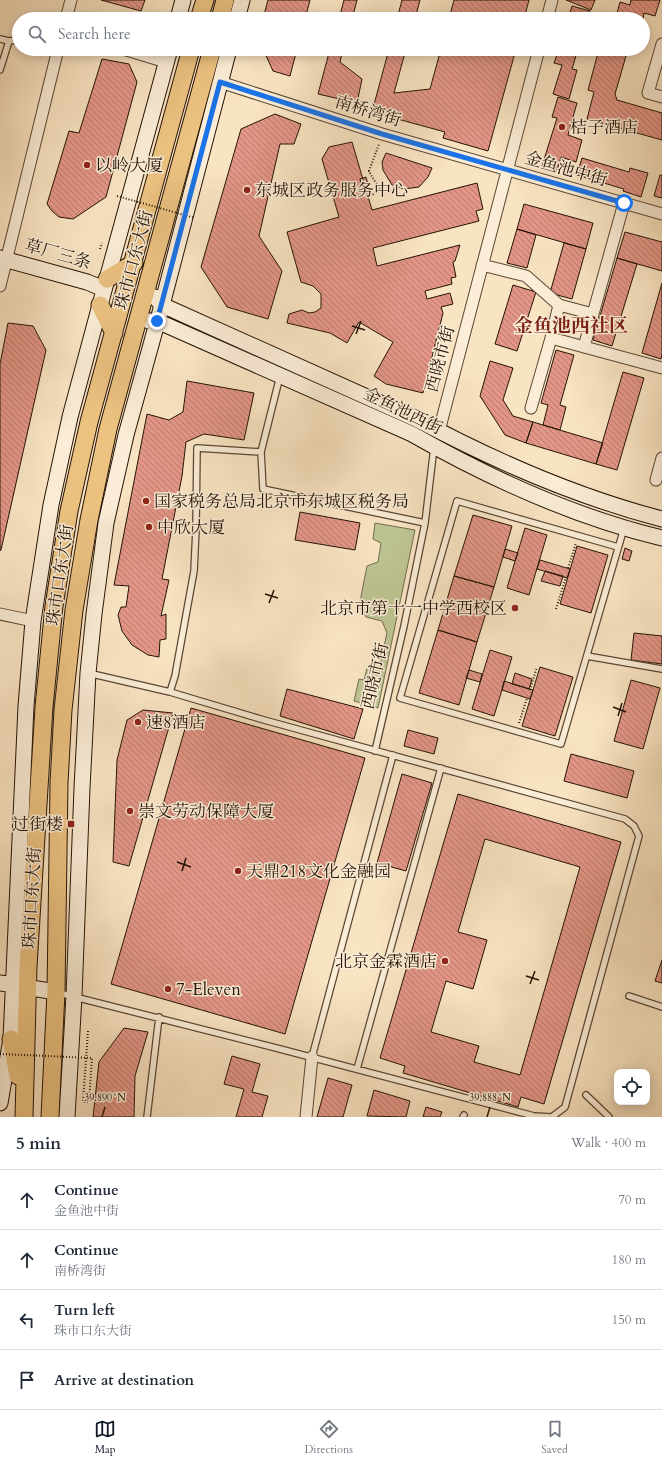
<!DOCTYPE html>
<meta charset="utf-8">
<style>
:root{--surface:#fff;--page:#f2f2f3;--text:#1f2937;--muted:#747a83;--line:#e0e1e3;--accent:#111827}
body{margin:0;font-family:Cardo,"Noto Serif SC",serif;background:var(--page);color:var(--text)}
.controls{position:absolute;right:12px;bottom:12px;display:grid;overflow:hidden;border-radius:8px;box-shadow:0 2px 10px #0003}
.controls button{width:36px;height:36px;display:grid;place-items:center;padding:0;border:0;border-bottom:1px solid var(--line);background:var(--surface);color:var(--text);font:20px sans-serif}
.stop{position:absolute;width:12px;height:12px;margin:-9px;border:3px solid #1a73e8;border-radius:50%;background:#fff}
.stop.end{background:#1a73e8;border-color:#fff;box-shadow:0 1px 4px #0008}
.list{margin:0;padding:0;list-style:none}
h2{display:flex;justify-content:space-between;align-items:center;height:52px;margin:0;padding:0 16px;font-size:17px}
h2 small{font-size:13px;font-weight:400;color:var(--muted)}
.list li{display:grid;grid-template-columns:26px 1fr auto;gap:12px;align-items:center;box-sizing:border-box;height:60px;padding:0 16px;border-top:1px solid var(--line)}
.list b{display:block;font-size:15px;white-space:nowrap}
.list p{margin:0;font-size:13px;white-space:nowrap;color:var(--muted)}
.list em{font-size:13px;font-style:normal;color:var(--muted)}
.icon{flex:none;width:22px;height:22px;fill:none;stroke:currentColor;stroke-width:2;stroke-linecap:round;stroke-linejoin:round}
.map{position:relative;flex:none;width:662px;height:1117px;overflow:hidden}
.search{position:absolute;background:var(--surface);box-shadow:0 2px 10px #0003;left:12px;right:12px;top:12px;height:44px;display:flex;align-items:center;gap:10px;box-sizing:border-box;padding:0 14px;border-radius:22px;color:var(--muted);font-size:15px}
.sheet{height:292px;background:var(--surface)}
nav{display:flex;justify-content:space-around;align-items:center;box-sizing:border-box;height:56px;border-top:1px solid var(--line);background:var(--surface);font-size:11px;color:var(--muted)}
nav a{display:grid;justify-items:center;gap:2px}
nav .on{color:var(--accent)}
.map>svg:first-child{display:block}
</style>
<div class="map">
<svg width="662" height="1117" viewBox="0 0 662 1117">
<defs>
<pattern id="building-back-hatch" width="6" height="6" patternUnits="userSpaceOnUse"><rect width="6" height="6" fill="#e39687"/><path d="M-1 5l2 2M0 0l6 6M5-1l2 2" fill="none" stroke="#b8796c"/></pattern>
</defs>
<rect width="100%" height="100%" fill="#f9e4c2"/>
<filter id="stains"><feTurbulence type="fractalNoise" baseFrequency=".005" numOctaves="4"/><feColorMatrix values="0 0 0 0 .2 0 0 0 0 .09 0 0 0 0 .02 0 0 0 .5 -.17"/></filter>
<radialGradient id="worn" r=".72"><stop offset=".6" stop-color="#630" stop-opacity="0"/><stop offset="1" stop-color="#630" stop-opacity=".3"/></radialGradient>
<path fill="#bec493" stroke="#716b4c" d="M375 523 415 530 378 708 354 701 359 679 364 680 367 668 379 669 387 633 382 621 366 617 359 607 367 566 378 562 381 543 373 539Z"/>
<path fill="url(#building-back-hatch)" stroke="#241205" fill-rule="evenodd" d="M101 0H145L141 11Z
M268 0H310L305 19H263Z
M344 0H357L352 19H339Z
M402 0H420L415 19H397Z
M454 0H529L524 19H449Z
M566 0H595L591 10Z
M631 0H660L655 16 644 13 643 19H608L609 15 616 17 620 2 630 5Z
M572 6 590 11 588 19H568Z
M263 49H297L290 76 273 71Z
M330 49H343L340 62 362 79 357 103 318 94Z
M389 49H406L394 93 430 89 441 49H516L488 151 443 138 445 132 372 112Z
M559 49H578L572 69 577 70 569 99 553 94 562 65 554 63Z
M599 49H628L615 94 617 100 662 113V140L587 119 594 92 588 90Z
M102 59 129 64 137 82 106 197 73 219 59 217 52 211 47 204 69 131 79 133Z
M558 97 577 103 568 135 582 140 576 162 561 157 557 170 542 166 557 118 552 117Z
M275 114 301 124 294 144H280L259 236 282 271 268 319 227 307 201 267 241 129Z
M352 142 372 210 477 183 483 209 476 211 479 221 373 248 377 266 460 245 455 261 453 262 456 277 451 278 452 284 425 291 427 299 450 293 453 304 441 307 443 313 423 393 386 384 374 376 393 342 359 322 347 343 330 333 287 323 289 314 302 310 309 313 315 312 321 308V294L313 286 301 282 287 232 339 217 322 159 329 147Z
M386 153 432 168 428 177 419 187 404 189 392 185 383 170 382 162Z
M582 158 629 172 630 168 648 173 641 197 623 191 624 189 577 175Z
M660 175H662V198L654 196Z
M366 177 369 188 363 190 360 179Z
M524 204 593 223 586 249 517 229Z
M517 229 536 235 527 268 507 263Z
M625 232 662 242V271L617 258Z
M564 243 586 249 572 299 550 293Z
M617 258 637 264 612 346 593 340Z
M662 283V354L661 359 642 353Z
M513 285 536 292 517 351 495 344Z
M8 323 33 326 46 350 1 550 0 551V364Z
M556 350 574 355 560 405 566 407 560 430 543 425 548 405 541 403Z
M490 361 513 368 503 400 513 416 533 422 526 443 505 435 480 396Z
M623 372 644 378 617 470 596 464Z
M187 381 254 393 244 440 204 434 186 442 182 476 162 579 169 580 161 616 166 614V639L160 640 159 657 148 655 132 645 122 631 118 615 121 607H126L129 586 114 585 147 414 169 420 183 412Z
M533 422 603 443 596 464 526 443Z
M300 512 360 523 355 550 295 540Z
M473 515 512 526 494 587 454 576Z
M525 528 547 535 529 595 507 588Z
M577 546 608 555 591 613 560 604Z
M625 548 632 551 629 561 622 559Z
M505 549 518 553 515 561 503 557Z
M540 560 570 569 567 578 537 569Z
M545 571 563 576 560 586 541 581Z
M454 576 494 587 477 642 438 630Z
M438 630 477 642 459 705 419 693Z
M634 633 662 636V664L631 660Z
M490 650 512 657 494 716 472 709Z
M540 667 573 677 555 736 522 726Z
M469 670 482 674 480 682 466 678Z
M515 673 532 679 529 689 512 684Z
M631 680 660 688 643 749 614 741Z
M504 681 533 690 530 699 502 690Z
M287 689 363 709 354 739 280 716Z
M191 708 365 758 285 1034 111 984Z
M143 710 173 713 129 866 113 862 117 760 127 720Z
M408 730 438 738 434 754 404 746Z
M571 754 634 771 627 798 564 781Z
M402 774 432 783 406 871 377 863Z
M458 794 621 842 544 1104 521 1097 518 1107 403 1073 405 1066 380 1058ZM485 839 580 867 520 1075 474 1062 479 1046 431 1032 446 981 473 989 487 940 458 932Z
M662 960V983L655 981Z
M124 1028 148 1032 135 1076 134 1117H93L99 1062Z
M232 1056 260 1064 252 1092 268 1096 262 1117H236L244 1089 224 1084Z
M328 1078 352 1085 343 1117H317Z
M374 1090 410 1101 406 1117 367 1116Z
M426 1107 442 1112 440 1117H423Z"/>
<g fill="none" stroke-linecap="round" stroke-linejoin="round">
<defs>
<path id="lane" d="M0 39 9 41 19 40
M0 70 9 41
M261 452 280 376
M618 547 457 501 400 698 561 744 624 528
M587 656 662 669
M170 692 175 676 194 571 196 529 197 448 261 452 263 489 425 523
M375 751 404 626 425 523 434 447
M59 993 280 1049 534 1116 552 1117 565 1107 639 836 634 826 625 819 264 720 170 692 88 673
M629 996 662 1007
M312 1057 393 755
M357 1069 441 768
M586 1095 609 1117
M147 1117 159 1017
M463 1117 464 1115"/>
<path id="street" d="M66 19 71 0
M547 19 552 0
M662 44 648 93 662 97
M123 49 166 62
M220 82 382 134 662 214
M482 265 526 276 559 305
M0 286 58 49
M593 314 624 203
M584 347 593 314 559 305 551 338 662 368
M531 408 551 338
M439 431 539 49
M656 480 662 458
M0 614 33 621
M306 1117 312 1057"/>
<path id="secondary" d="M178 19 183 0
M237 19 242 0
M0 258 87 282 104 289
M155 297 162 305 418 420C495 461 577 497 662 519
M149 321H157L412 434C491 479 574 517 662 538
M0 983 56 992
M0 1103 11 1039 26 706 33 621 51 505 70 417 107 279 170 49
M67 1117 74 996 82 788 88 673 94 614 106 523 126 435 162 305 229 49"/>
<path id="primary" d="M199 19 205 0
M220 19 225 0
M107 279 134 263
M100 305 114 333
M11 1039 18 1076
M24 1117 28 967 44 707 54 606 69 511 89 422 191 49
M50 1117 56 992 59 783 63 710 74 610 89 520 108 429 212 49"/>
</defs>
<use href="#lane" stroke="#594634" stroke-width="8"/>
<use href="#street" stroke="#594634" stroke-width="13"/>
<use href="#secondary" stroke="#241205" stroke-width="17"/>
<use href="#primary" stroke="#241205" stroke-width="19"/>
<path stroke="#241205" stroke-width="2" stroke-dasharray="1 2" stroke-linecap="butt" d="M368 171H369L372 177 381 190
M369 171 379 144
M370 196 381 190 395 191
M100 249 102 243
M568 568 576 543
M556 609 566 577
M530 690 537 667
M519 723 527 698
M88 1031 83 1102H89"/>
<use href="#lane" stroke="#fbedd7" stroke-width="5.5"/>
<use href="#street" stroke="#fbedd7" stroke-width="11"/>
<use href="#secondary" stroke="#fbedd7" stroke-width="15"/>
<use href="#primary" stroke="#ecc281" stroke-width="17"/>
<path stroke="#241205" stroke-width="2" stroke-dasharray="1 2" stroke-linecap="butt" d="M117 196 195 218
M0 1054 92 1058 89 1102"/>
</g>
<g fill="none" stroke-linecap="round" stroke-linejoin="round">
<path stroke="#1a73e8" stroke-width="5" d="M157 321 220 82 382 134 624 203"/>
</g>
<path fill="none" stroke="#241205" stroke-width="1.5" d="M352 326 365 330M356 334 361 321M265 594 278 598M269 603 274 590M613 707 626 712M618 716 622 703M177 862 191 867M182 871 186 858M526 976 539 980M530 984 535 971M102 1117 105 1107M487 1117 490 1107"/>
<g fill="#8f2418" stroke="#fbedd7" stroke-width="1.5">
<circle cx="562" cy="127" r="4"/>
<circle cx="87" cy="165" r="4"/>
<circle cx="247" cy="190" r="4"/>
<circle cx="146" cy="501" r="4"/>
<circle cx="149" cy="527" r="4"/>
<circle cx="515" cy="608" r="4"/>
<circle cx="138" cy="722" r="4"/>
<circle cx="130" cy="811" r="4"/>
<rect x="67" y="820" width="8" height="8" rx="2"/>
<circle cx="238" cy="871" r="4"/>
<circle cx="445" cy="961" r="4"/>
<circle cx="168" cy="989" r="4"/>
</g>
<g text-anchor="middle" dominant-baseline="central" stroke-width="3" stroke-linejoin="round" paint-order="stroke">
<g font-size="17" fill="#241205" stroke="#fbedd7">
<text transform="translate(368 111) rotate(17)">南桥湾街</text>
<text transform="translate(566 169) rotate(16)">金鱼池中街</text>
<text transform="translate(58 254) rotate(16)">草厂三条</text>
<text transform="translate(134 260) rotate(-75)">珠市口东大街</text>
<text transform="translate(440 359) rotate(-75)">西晓市街</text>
<text transform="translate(403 411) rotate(26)">金鱼池西街</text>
<text transform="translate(60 575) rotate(-82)">珠市口东大街</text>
<text transform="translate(375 676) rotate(-77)">西晓市街</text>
<text transform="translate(32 898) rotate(-87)">珠市口东大街</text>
</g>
<g font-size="17" fill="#241205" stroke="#fbedd7" text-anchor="start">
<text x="570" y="127">桔子酒店</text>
<text x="95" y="165">以岭大厦</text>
<text x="255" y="190">东城区政务服务中心</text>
<text x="154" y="501">国家税务总局北京市东城区税务局</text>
<text x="157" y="527">中欣大厦</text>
<text x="507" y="608" text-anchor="end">北京市第十一中学西校区</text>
<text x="146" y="722">速8酒店</text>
<text x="138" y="811">崇文劳动保障大厦</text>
<text x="63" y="824" text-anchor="end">过街楼</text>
<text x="246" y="871">天鼎218文化金融园</text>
<text x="437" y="961" text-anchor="end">北京金霖酒店</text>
<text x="176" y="989">7-Eleven</text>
</g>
<g font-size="19" font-weight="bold" fill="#7a1f14" stroke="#fbedd7">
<text x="571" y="326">金鱼池西社区</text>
</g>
</g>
<g font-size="10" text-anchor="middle" fill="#241205" stroke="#fbedd7" stroke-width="3" stroke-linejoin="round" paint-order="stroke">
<text x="105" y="1101">39.890°N</text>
<text x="490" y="1101">39.888°N</text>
</g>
<rect width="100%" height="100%" filter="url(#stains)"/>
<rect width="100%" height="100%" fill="url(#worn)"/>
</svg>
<div class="controls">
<button><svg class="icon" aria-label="locate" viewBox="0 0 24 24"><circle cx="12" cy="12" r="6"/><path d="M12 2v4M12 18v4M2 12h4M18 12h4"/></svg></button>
</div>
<div class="stop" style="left:624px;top:203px"></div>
<div class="stop end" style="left:157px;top:321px"></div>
<div class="search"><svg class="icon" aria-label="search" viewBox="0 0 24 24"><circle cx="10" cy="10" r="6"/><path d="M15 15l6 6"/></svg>Search here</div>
</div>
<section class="sheet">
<h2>5 min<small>Walk · 400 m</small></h2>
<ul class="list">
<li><svg class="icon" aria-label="ahead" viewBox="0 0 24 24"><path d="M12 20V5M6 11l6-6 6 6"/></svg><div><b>Continue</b><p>金鱼池中街</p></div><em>70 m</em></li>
<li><svg class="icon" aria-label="ahead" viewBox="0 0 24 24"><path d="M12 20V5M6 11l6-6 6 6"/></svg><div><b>Continue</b><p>南桥湾街</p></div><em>180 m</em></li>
<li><svg class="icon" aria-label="left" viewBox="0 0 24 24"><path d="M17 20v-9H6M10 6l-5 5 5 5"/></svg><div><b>Turn left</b><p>珠市口东大街</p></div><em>150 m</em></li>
<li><svg class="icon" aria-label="arrive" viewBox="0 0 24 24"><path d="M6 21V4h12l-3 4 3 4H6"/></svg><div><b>Arrive at destination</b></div></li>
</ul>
</section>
<nav>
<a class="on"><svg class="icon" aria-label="map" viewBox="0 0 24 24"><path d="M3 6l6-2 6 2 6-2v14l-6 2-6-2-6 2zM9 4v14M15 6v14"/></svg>Map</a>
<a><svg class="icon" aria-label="directions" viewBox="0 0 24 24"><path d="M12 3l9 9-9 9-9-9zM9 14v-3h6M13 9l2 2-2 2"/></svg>Directions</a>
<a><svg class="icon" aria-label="saved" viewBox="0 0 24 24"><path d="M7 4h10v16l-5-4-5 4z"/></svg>Saved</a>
</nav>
